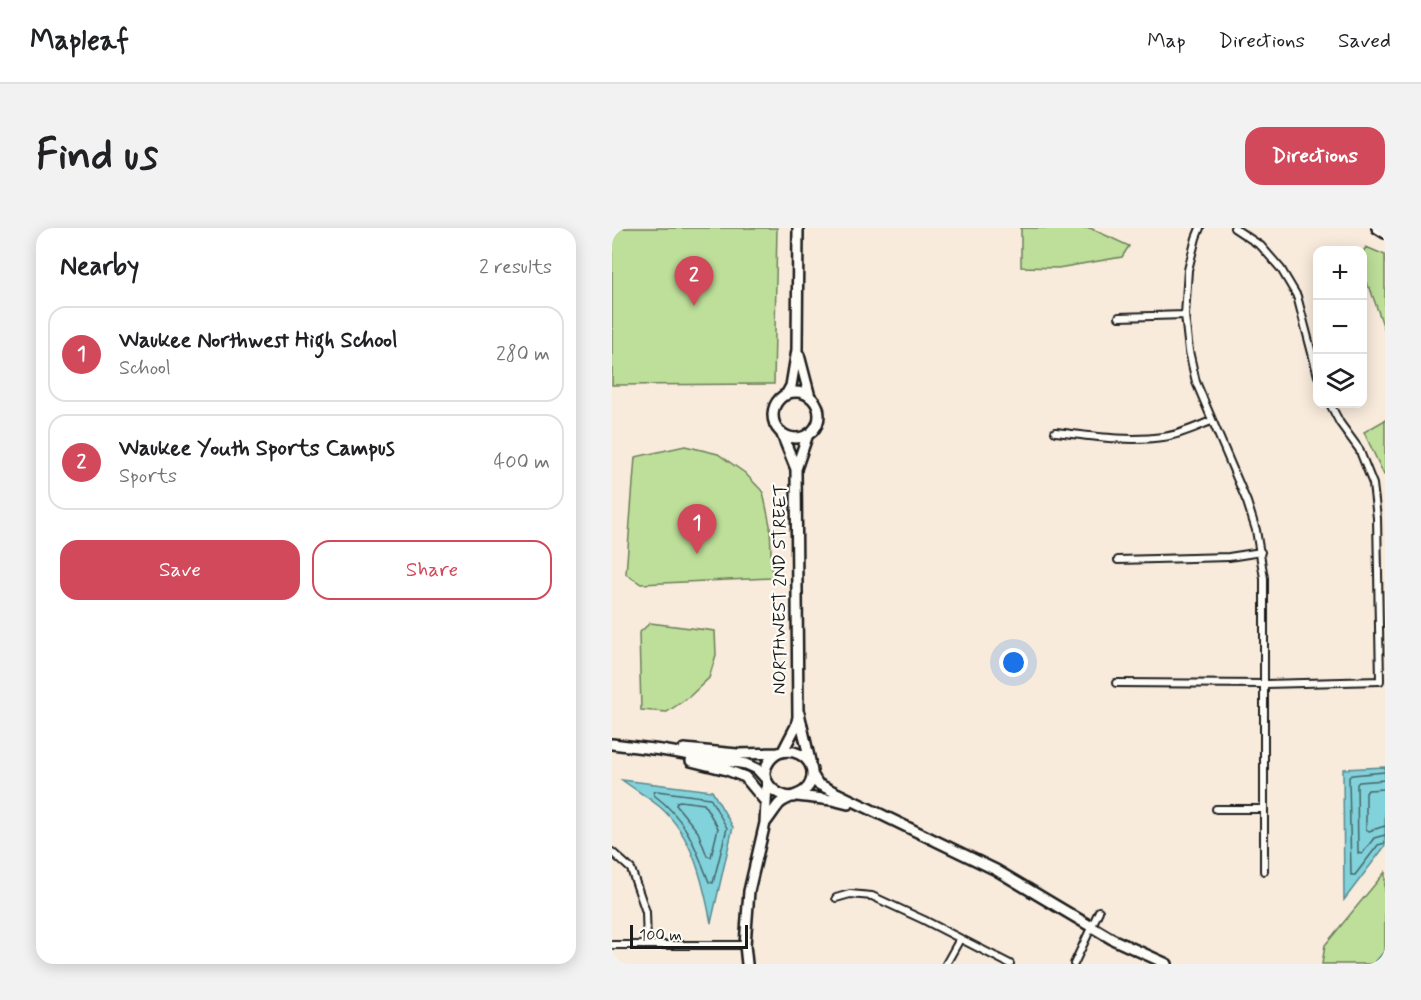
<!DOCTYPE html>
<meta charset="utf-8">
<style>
:root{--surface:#fff;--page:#f2f2f2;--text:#202124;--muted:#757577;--line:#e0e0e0;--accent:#d1495b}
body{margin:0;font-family:Mynerve,sans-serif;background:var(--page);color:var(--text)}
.controls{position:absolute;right:18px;top:18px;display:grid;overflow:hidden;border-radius:12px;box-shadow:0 3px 15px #0003}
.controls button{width:54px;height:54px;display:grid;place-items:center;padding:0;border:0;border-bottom:2px solid var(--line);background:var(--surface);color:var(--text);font:30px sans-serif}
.scale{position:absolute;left:18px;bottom:15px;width:118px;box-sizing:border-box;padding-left:6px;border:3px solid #1c1c1c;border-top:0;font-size:16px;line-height:21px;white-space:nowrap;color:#1c1c1c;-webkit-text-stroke:4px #fdfcf7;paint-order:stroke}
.you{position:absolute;left:402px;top:435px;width:21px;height:21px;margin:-15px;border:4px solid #fff;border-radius:50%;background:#1a73e8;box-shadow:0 0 0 9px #1a73e833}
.badge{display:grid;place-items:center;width:39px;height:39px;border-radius:50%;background:var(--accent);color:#fff;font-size:20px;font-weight:700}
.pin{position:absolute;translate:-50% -50px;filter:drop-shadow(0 2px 3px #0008)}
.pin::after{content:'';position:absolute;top:32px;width:21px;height:18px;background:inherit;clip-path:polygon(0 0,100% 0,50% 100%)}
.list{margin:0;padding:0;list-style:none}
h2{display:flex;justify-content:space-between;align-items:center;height:78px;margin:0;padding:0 24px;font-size:26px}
h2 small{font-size:20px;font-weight:400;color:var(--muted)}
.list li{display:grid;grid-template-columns:39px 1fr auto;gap:18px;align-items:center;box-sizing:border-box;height:96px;margin:0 12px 12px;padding:0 12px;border:2px solid var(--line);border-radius:18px}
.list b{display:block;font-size:22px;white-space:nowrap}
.list p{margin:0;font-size:20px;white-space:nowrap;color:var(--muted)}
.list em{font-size:20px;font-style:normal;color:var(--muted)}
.actions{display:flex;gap:12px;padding:18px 24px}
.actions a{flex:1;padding:14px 0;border:2px solid var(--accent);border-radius:18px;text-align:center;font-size:21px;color:var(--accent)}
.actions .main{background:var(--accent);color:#fff}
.icon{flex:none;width:33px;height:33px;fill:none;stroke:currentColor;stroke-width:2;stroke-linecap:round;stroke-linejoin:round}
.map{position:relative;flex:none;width:773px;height:736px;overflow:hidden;border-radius:18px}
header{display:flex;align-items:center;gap:36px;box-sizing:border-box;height:84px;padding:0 30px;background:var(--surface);border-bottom:2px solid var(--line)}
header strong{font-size:28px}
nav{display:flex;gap:33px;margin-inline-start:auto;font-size:21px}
.intro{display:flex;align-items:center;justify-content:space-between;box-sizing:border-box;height:144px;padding:0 36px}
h1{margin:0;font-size:42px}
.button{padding:15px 27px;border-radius:18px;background:var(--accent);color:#fff;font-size:21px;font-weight:700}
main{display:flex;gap:36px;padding:0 36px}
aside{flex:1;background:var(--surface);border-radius:18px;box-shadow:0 3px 15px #0003}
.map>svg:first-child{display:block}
</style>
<header>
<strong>Mapleaf</strong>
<nav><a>Map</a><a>Directions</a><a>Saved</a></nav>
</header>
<div class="intro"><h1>Find us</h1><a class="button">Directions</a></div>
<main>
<aside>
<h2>Nearby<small>2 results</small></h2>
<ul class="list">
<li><span class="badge">1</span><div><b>Waukee Northwest High School</b><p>School</p></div><em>280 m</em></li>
<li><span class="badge">2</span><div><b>Waukee Youth Sports Campus</b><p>Sports</p></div><em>400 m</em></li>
</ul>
<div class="actions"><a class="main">Save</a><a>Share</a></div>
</aside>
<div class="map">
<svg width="773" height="736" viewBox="0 0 773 736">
<rect width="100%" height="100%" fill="#f8ebdc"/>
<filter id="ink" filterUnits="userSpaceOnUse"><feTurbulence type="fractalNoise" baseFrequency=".0167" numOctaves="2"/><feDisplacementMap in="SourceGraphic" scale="12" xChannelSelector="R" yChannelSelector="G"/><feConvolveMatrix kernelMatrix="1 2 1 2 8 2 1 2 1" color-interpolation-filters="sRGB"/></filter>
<g filter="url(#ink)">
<path fill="#bddf99" stroke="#6c7e5a" stroke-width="1.5" d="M0 0H165L162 156 0 157Z
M409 0H478L517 18 510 29 446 40 409 39Z
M754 19 773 27V103L759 63 751 49V24Z
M773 192V246L772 247 752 204Z
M73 218 106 226 133 245 151 264 158 297 160 350 29 356 14 346 23 229Z
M38 395 103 403 104 427 97 450 77 469 55 484 29 482 27 405Z
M773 644V736H710L713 717Z"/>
<path fill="#82d2db" stroke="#59898f" stroke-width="1.5" d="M773 539V618L732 672 731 541Z
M10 552 100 563 121 599 99 695C91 654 81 608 48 579 36 569 22 561 10 552Z"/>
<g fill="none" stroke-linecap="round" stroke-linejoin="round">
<path stroke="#456568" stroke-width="1.5" d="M773 544 740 547 737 549 739 647H743L766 617 773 615
M773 552 747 554 745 556 746 625 750 626 762 610 773 607
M773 561 756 562 754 565V601L757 603 773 598
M45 563 98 570 115 600 101 655 97 654C83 618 75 592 42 567V564Z
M68 573 92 576 106 600 99 629 95 628 86 604 64 577 65 574Z"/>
<path stroke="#59898f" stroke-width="2" d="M762 736 773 723"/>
<defs>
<path id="street" d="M588 0 584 10 576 42 573 87 577 123 584 154 635 274 644 302 652 350V643
M622 0 649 18 669 41 685 68 706 148
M507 89 573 87
M443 204C479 208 515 214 551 209 568 207 584 199 599 193
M506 332 617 329 649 324
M504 455 653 456 768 453 765 290 761 256 747 221 728 195 718 176
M604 581H651
M0 624 19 641 34 684 35 716
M224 670 238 666 260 668 312 692 398 736
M0 717H133
M334 736 348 711
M462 736 487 683"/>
<path id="secondary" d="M765 0 773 5
M187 127 198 169
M161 187a23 23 0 1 1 46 0a23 23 0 1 1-46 0Z
M174 167 179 158 185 122 186 0
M169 204 184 241
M187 485 198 533
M0 516 49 522 134 536 145 541 154 551
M72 521 125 526 166 525
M171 523 184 498 186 489 184 241 196 206
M79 533 115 542 133 549 153 573
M200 546 206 556 384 642 500 711 555 736
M185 568 220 572 236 576
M153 595C158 589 162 582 167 576 177 566 194 569 199 553 207 529 173 512 158 532 144 550 162 569 181 569
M135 736 133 717 137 663 153 595 155 555"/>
</defs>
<use href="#street" stroke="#1c1c1c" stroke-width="10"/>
<use href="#secondary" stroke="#1c1c1c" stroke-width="14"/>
<use href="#street" stroke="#fdfcf7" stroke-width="6"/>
<use href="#secondary" stroke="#fdfcf7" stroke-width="9"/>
</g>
</g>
<g text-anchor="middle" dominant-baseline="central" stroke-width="4.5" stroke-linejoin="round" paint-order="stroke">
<g font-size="18" fill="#1c1c1c" stroke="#fdfcf7">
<text transform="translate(168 361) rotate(-90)">NORTHWEST 2ND STREET</text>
</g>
</g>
</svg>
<div class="controls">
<button>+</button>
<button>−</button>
<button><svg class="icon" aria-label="layers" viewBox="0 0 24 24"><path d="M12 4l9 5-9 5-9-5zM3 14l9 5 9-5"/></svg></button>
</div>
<div class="scale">100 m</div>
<div class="you"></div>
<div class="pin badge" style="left:85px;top:326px">1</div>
<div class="pin badge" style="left:82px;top:78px">2</div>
</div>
</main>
